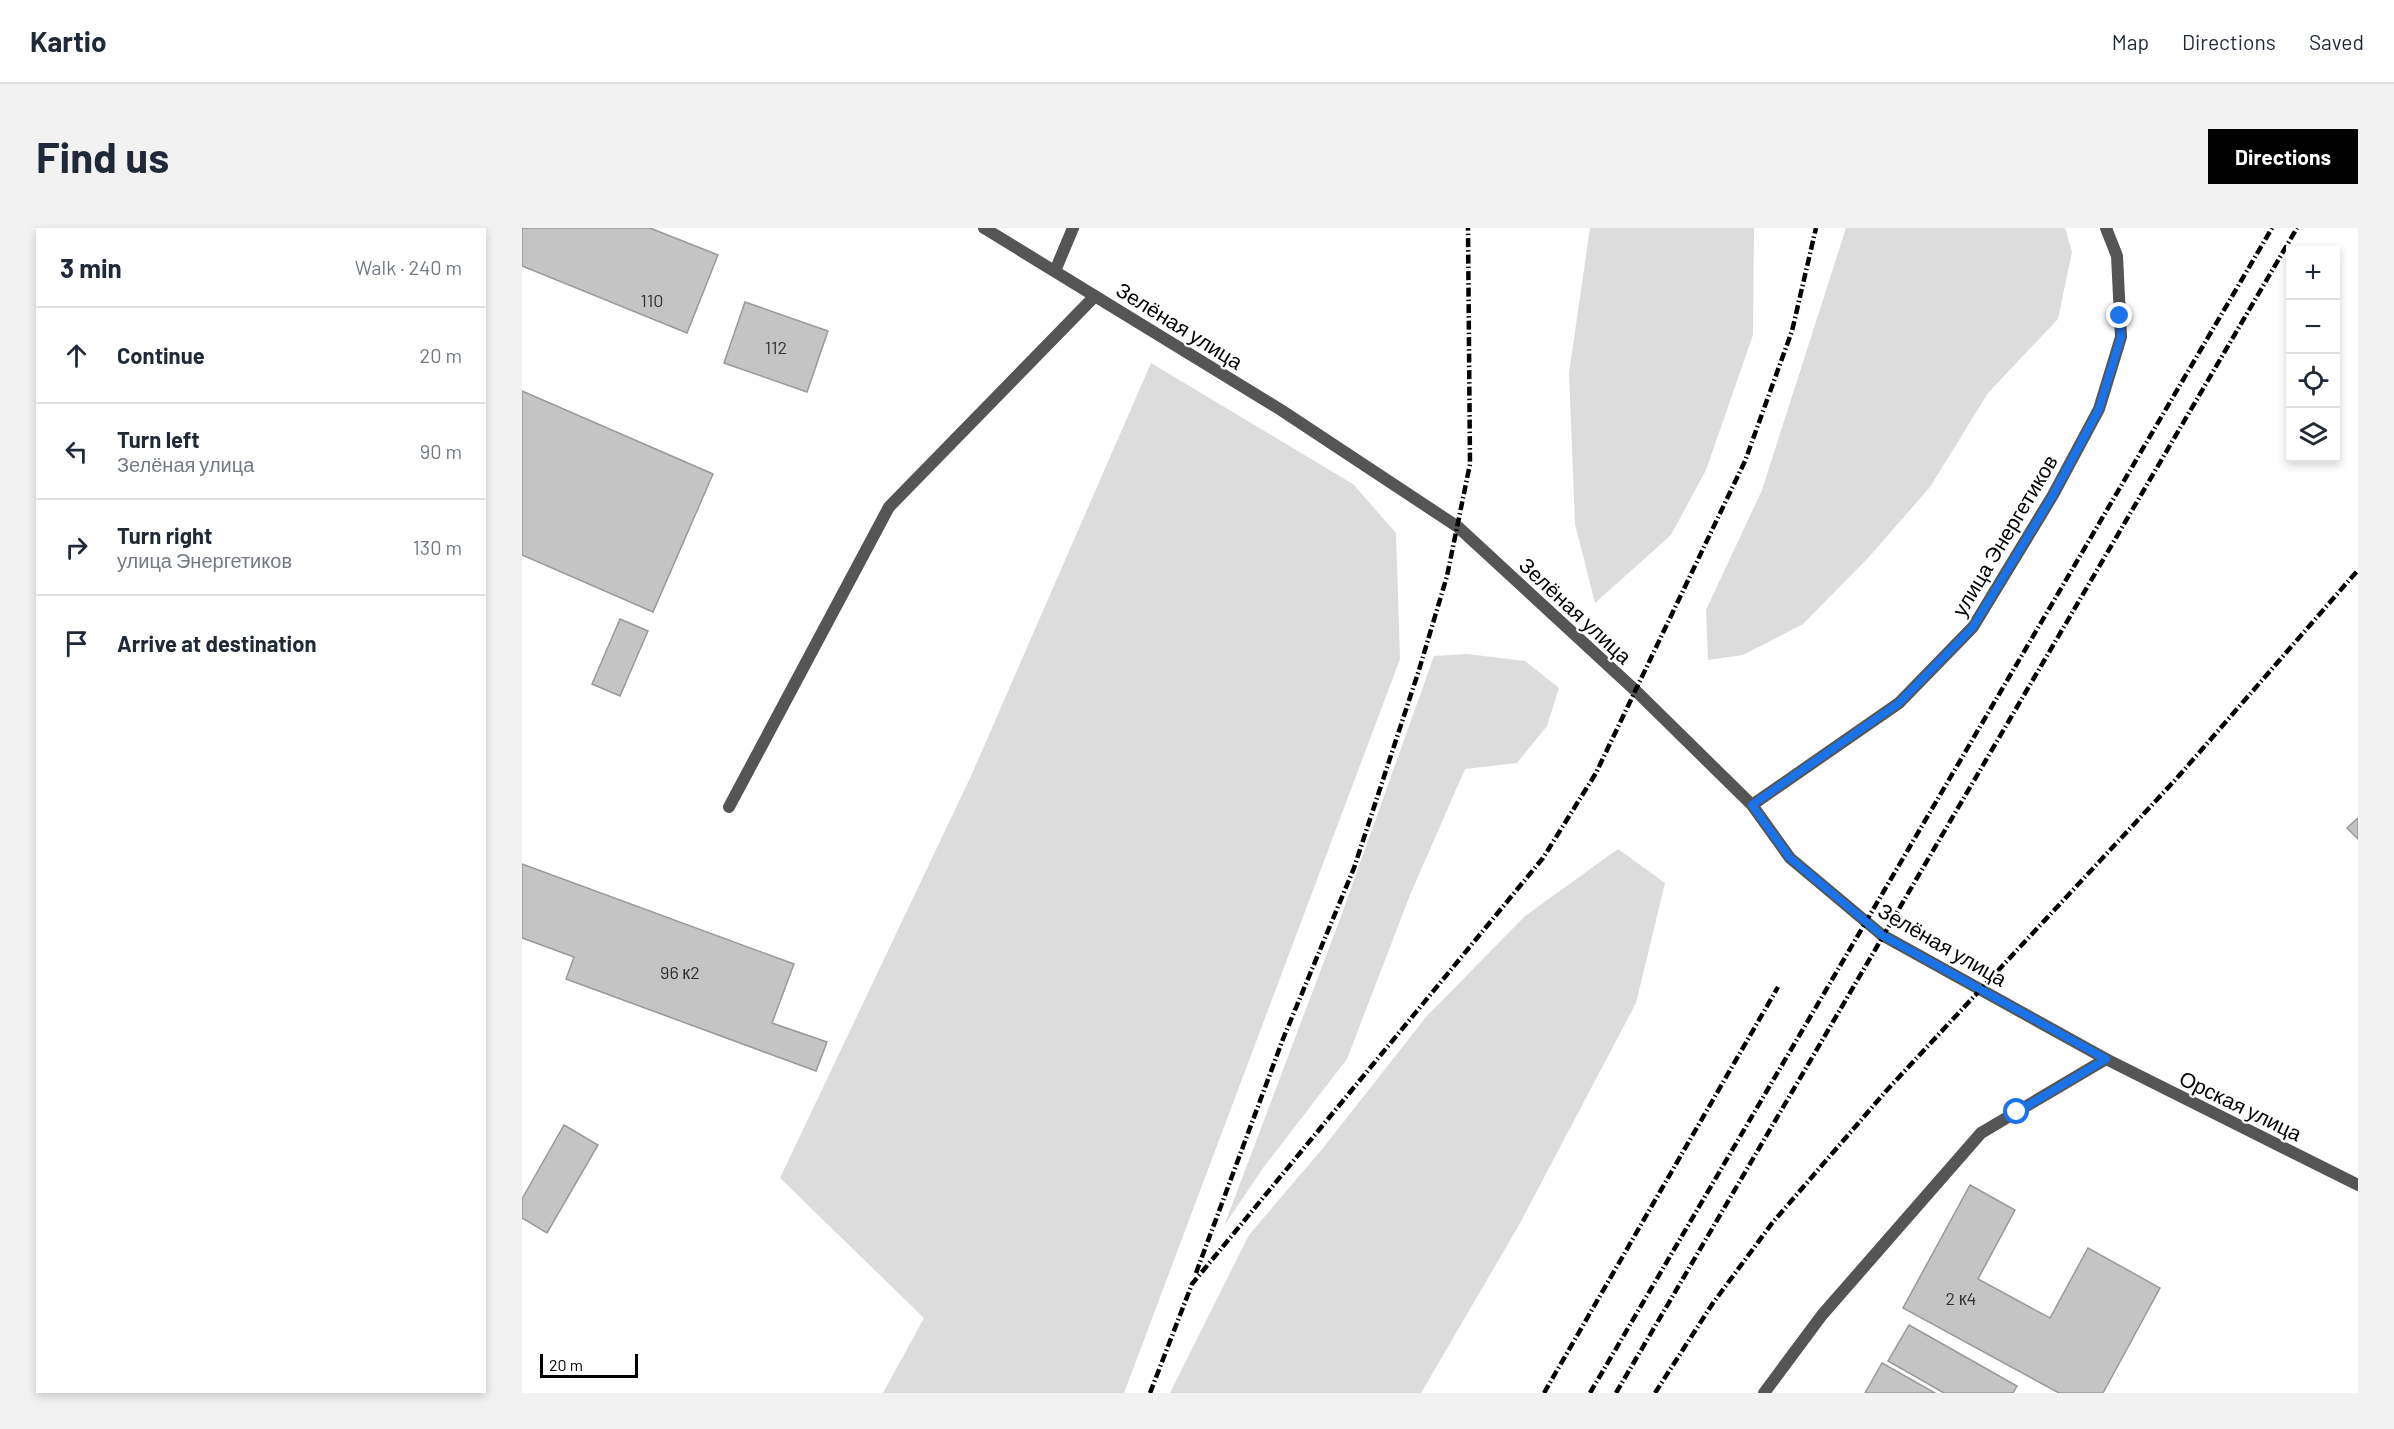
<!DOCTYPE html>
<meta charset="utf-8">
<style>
:root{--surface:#fff;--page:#f2f2f3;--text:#1f2937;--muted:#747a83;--line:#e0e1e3;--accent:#000}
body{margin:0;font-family:Barlow,sans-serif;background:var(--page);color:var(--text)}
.controls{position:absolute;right:18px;top:18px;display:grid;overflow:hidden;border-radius:0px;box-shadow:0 3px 9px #0003}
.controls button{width:54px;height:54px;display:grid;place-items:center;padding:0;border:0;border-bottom:2px solid var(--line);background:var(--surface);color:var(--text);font:30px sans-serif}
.scale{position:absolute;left:18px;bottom:15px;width:98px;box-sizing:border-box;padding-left:6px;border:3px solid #000;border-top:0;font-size:16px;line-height:21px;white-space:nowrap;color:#000;-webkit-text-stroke:4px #fff;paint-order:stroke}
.stop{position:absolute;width:18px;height:18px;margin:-14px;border:4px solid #1a73e8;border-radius:50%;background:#fff}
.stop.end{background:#1a73e8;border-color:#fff;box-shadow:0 2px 6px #0008}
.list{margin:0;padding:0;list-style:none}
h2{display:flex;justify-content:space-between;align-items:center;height:78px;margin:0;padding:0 24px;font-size:26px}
h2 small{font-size:20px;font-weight:400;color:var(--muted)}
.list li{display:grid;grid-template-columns:39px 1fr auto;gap:18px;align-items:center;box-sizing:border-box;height:96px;padding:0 24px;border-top:2px solid var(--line)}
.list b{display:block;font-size:22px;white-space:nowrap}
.list p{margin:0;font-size:20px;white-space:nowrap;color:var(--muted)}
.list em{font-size:20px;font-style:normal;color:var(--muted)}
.icon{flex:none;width:33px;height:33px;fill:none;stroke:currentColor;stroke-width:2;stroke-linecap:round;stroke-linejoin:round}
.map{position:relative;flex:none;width:1836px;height:1165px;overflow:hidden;border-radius:0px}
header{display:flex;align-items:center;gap:36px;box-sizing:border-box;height:84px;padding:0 30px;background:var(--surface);border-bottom:2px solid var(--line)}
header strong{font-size:28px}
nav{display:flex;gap:33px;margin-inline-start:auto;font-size:21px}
.intro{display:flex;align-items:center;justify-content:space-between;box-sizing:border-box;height:144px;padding:0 36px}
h1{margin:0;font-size:42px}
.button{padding:15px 27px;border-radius:0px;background:var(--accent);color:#fff;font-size:21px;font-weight:700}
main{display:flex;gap:36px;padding:0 36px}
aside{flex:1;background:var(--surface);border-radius:0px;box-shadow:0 3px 9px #0003}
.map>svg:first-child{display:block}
</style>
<header>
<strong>Kartio</strong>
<nav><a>Map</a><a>Directions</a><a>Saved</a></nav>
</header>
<div class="intro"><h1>Find us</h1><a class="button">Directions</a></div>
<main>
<aside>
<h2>3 min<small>Walk · 240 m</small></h2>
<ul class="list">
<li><svg class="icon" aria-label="ahead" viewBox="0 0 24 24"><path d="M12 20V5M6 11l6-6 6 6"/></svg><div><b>Continue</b></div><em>20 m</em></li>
<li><svg class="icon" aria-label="left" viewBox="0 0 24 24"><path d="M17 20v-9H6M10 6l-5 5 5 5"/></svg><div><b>Turn left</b><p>Зелёная улица</p></div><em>90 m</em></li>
<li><svg class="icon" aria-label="right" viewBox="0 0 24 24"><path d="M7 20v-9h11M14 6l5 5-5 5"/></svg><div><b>Turn right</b><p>улица Энергетиков</p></div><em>130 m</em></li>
<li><svg class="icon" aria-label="arrive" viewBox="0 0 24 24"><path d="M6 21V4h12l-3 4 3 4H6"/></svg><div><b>Arrive at destination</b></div></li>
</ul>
</aside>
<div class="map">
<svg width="1836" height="1165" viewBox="0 0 1836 1165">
<rect width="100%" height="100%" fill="#fff"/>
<path fill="#dcdcdc" d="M1068 0H1232L1231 107 1184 242 1149 307 1073 375 1053 296 1047 145Z
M1324 0H1543L1550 24 1536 91 1466 165 1408 259 1347 329 1281 396 1221 427 1186 432 1184 382 1240 262Z
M629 135 831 256 874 305 878 431 602 1165H361L402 1090 258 950 449 548Z
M945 426 1003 433 1037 460 1025 498 995 535 943 541 888 667 825 831 741 940 702 998 818 691 912 428Z
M1096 621 1143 655 1114 775 997 997 899 1165H648L727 1007 801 920 904 789 1003 688Z"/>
<path fill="#c4c4c4" stroke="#999" stroke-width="1.5" d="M0 0H128L196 27 165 105 0 38Z
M223 74 306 103 285 164 202 135Z
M0 163 191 246 131 384 0 327Z
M98 391 126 403 98 468 70 456Z
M1836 590V611L1825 600Z
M0 636 272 736 250 795 305 814 294 843 44 751 52 729 0 710Z
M42 897 76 917 25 1005 0 990V971Z
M1448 957 1493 982 1456 1051 1528 1090 1566 1020 1638 1060 1581 1165H1537L1381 1080Z
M1387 1097 1495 1158 1491 1165H1422L1366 1133Z
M1360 1135 1413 1165H1343Z"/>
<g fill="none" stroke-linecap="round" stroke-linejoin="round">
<path stroke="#555" stroke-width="12" d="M533 43 551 0
M207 579 367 279 573 68
M1242 1165 1300 1087 1459 905 1584 831"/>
<path stroke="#555" stroke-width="12" d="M462 0 759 182 936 299 1114 463 1230 577 1268 630 1360 707 1584 831 1836 957
M1230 577 1377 475 1451 399 1531 267 1577 181 1599 109 1595 28 1584 0"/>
<path stroke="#000" stroke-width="4.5" stroke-dasharray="9 3 1.5 3" stroke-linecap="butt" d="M674 1045 761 811 832 640 897 442 925 348 948 236 946 0
M628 1165 670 1056 1021 630 1074 545 1223 233 1270 103 1294 0
M1022 1165 1256 759
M1068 1165 1750 0
M1094 1165 1775 0
M1133 1165 1191 1075 1251 994 1365 862 1655 550 1836 342"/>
</g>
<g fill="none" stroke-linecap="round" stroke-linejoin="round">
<path stroke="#1a73e8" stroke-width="8" d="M1495 884 1584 831 1360 707 1268 630 1230 577 1377 475 1451 399 1531 267 1577 181 1599 109 1598 88"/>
</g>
<g text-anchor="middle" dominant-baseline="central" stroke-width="4.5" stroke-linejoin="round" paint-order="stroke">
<g font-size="18" fill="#313131">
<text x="130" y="72">110</text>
<text x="254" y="119">112</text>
<text x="158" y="744">96 к2</text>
<text x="1439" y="1070">2 к4</text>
</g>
<g font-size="21" fill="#000" stroke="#fff">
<text transform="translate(658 97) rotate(32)">Зелёная улица</text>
<text transform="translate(1482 307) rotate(-59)">улица Энергетиков</text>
<text transform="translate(1054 382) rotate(43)">Зелёная улица</text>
<text transform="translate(1421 716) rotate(30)">Зелёная улица</text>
<text transform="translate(1719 877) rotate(26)">Орская улица</text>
</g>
</g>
</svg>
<div class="controls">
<button>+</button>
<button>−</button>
<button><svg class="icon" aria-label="locate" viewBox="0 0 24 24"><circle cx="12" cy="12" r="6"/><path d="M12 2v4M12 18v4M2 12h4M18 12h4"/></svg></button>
<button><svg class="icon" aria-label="layers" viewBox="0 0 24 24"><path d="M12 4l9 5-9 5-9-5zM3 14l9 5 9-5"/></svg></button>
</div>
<div class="scale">20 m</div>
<div class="stop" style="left:1495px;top:884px"></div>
<div class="stop end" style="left:1598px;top:88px"></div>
</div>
</main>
